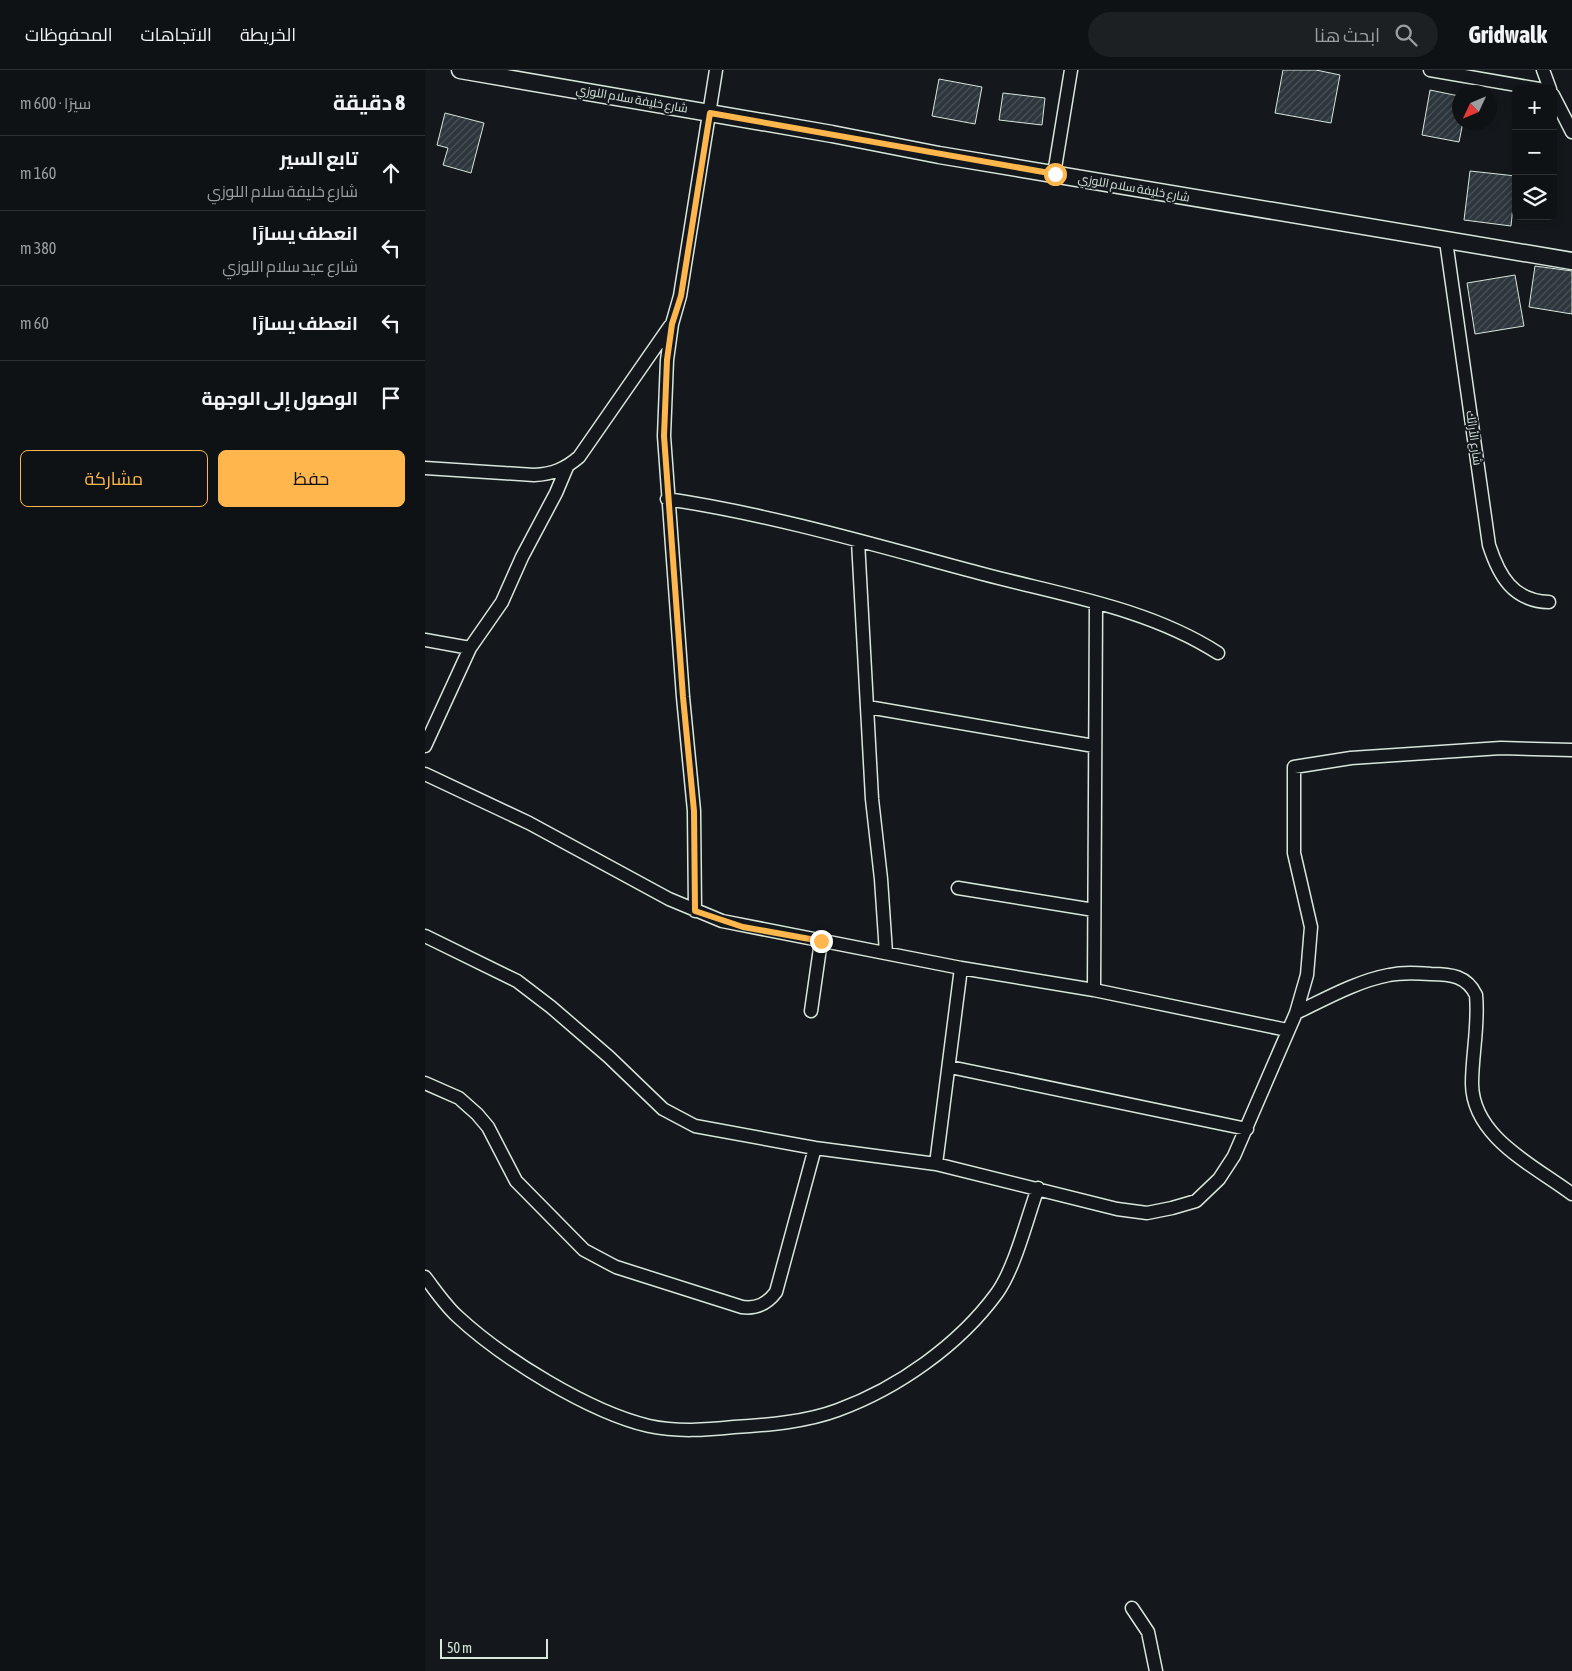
<!DOCTYPE html>
<html lang="ar">
<meta charset="utf-8">
<style>
:root{--surface:#0f1215;--page:#1d2022;--text:#f1f3f6;--muted:#9b9ea0;--line:#2f3234;--accent:#ffb74d}
body{margin:0;font-family:"Asap Condensed",Cairo,sans-serif;background:var(--page);color:var(--text);direction:rtl}
.controls{position:absolute;right:15px;top:15px;display:grid;overflow:hidden;border-radius:8px;box-shadow:0 2px 8px #0003}
.controls button{width:45px;height:45px;display:grid;place-items:center;padding:0;border:0;border-bottom:1px solid var(--line);background:var(--surface);color:var(--text);font:25px sans-serif}
.compass{position:absolute;left:1027px;top:15px;width:45px;height:45px;border-radius:50%;background:var(--surface);box-shadow:0 2px 8px #0003;rotate:226deg}
.scale{position:absolute;left:15px;bottom:12px;width:108px;box-sizing:border-box;padding-left:5px;border:2px solid #d8e6dc;border-top:0;font-size:14px;line-height:18px;white-space:nowrap;color:#d8e6dc;-webkit-text-stroke:4px #14181c;paint-order:stroke}
.stop{position:absolute;width:15px;height:15px;margin:-11px;border:4px solid #ffb74d;border-radius:50%;background:#fff}
.stop.end{background:#ffb74d;border-color:#fff;box-shadow:0 1px 5px #0008}
.list{margin:0;padding:0;list-style:none}
h2{display:flex;justify-content:space-between;align-items:center;height:65px;margin:0;padding:0 20px;font-size:21px}
h2 small{font-size:16px;font-weight:400;color:var(--muted)}
.list li{display:grid;grid-template-columns:32px 1fr auto;gap:15px;align-items:center;box-sizing:border-box;height:75px;padding:0 20px;border-top:1px solid var(--line)}
.list b{display:block;font-size:19px;white-space:nowrap}
.list p{margin:0;font-size:16px;white-space:nowrap;color:var(--muted)}
.list em{font-size:16px;font-style:normal;color:var(--muted)}
.actions{display:flex;gap:10px;padding:15px 20px}
.actions a{flex:1;padding:11px 0;border:1px solid var(--accent);border-radius:8px;text-align:center;font-size:18px;color:var(--accent)}
.actions .main{background:var(--accent);color:#111}
.icon{flex:none;width:28px;height:28px;fill:none;stroke:currentColor;stroke-width:2;stroke-linecap:round;stroke-linejoin:round}
.map{position:relative;flex:none;width:1147px;height:1601px;overflow:hidden;direction:ltr}
header{display:flex;align-items:center;gap:30px;box-sizing:border-box;height:70px;padding:0 25px;background:var(--surface);border-bottom:1px solid var(--line)}
header strong{font-size:24px}
nav{display:flex;gap:28px;margin-inline-start:auto;font-size:18px}
.search{width:350px;height:45px;background:var(--page);display:flex;align-items:center;gap:12px;box-sizing:border-box;padding:0 18px;border-radius:28px;color:var(--muted);font-size:19px}
main{display:flex}
aside{flex:1;background:var(--surface)}
.map>svg:first-child{display:block}
</style>
<header>
<strong>Gridwalk</strong>
<div class="search"><svg class="icon" aria-label="search" viewBox="0 0 24 24"><circle cx="10" cy="10" r="6"/><path d="M15 15l6 6"/></svg>ابحث هنا</div>
<nav><a>الخريطة</a><a>الاتجاهات</a><a>المحفوظات</a></nav>
</header>
<main>
<div class="map">
<svg width="1147" height="1601" viewBox="0 0 1147 1601">
<defs>
<pattern id="building-hatch" width="6" height="6" patternUnits="userSpaceOnUse" patternTransform="scale(1.25)"><rect width="6" height="6" fill="#2c363c"/><path d="M-1 1l2-2M0 6l6-6M5 7l2-2" fill="none" stroke="#4a5358"/></pattern>
</defs>
<rect width="100%" height="100%" fill="#14181c"/>
<path fill="url(#building-hatch)" stroke="#d8e6dc" d="M858 0H891L915 5 906 53 850 43Z
M514 9 557 17 550 54 507 46Z
M1005 20 1034 26V52H1038L1034 72 997 65Z
M578 23 620 28 617 55 574 50Z
M20 43 59 53 46 103 18 95 23 78 12 75Z
M1045 101 1091 106 1086 156 1039 150Z
M1110 196 1147 201V244L1104 237Z
M1090 205 1099 256 1050 264 1042 213Z"/>
<g fill="none" stroke-linecap="round" stroke-linejoin="round">
<defs>
<path id="minor" d="M1005 0 1114 19
M1118 0 1125 19
M1128 25 1147 62
M629 104 646 0
M1021 171 1064 475C1074 506 1088 531 1124 532
M0 398 109 405C128 404 140 399 154 387L245 256
M242 429C349 445 453 476 558 504 637 525 723 538 793 583
M433 471 447 729 456 809 461 883
M0 570 45 578
M443 637 669 676
M0 676 45 578 77 532 97 487 131 423 142 397
M0 704 104 753 244 829 297 851 536 898 669 920 862 960
M533 818 669 840
M270 841 269 741 258 627 239 366 242 290 247 254 255 226 291 0
M0 866 92 911 126 937 184 987 238 1039 270 1056 390 1078 511 1094 692 1139 722 1143 747 1138 771 1131 794 1109 809 1086 871 943 882 905 886 857 869 783V697L926 688 1076 678 1147 680
M669 920 671 533
M386 941 396 871
M871 943C900 929 932 911 964 905 978 902 992 903 1006 904 1026 904 1042 906 1051 925 1054 955 1047 984 1047 1014 1048 1068 1110 1096 1147 1124
M525 997 822 1059
M0 1013 34 1028 52 1044 63 1057 91 1111 159 1180 191 1197 317 1237C332 1239 342 1234 351 1222L390 1078
M511 1094 536 898
M0 1207C10 1220 20 1235 32 1246 77 1288 164 1342 224 1356 252 1362 281 1360 309 1357 343 1355 381 1352 413 1340 473 1318 534 1275 572 1223 590 1198 602 1148 613 1118
M707 1538 723 1562 731 1601"/>
<path id="tertiary" d="M35 0 407 64 514 85 1147 191"/>
</defs>
<use href="#minor" stroke="#d8e6dc" stroke-width="15"/>
<use href="#tertiary" stroke="#d8e6dc" stroke-width="19"/>
<use href="#minor" stroke="#14181c" stroke-width="12"/>
<use href="#tertiary" stroke="#14181c" stroke-width="16"/>
</g>
<g fill="none" stroke-linecap="round" stroke-linejoin="round">
<path stroke="#ffb74d" stroke-width="6" d="M396 871 318 857 270 841 269 741 258 627 239 366 242 290 247 254 256 226 285 43 630 104"/>
</g>
<g text-anchor="middle" dominant-baseline="central" stroke-width="4" stroke-linejoin="round" paint-order="stroke">
<g font-size="12" fill="#d8e6dc" stroke="#14181c">
<text transform="translate(207 29) rotate(10)">شارع خليفة سلام اللوزي</text>
<text transform="translate(709 118) rotate(10)">شارع خليفة سلام اللوزي</text>
<text transform="translate(1049 368) rotate(82)">شارع الأرائك</text>
</g>
</g>
</svg>
<div class="controls">
<button>+</button>
<button>−</button>
<button><svg class="icon" aria-label="layers" viewBox="0 0 24 24"><path d="M12 4l9 5-9 5-9-5zM3 14l9 5 9-5"/></svg></button>
</div>
<svg class="compass" viewBox="-18 -18 36 36"><path d="M0-13l5 13h-10z" fill="#e53935"/><path d="M0 13l5-13h-10z" fill="#9b9ea0"/></svg>
<div class="scale">50 m</div>
<div class="stop" style="left:630px;top:104px"></div>
<div class="stop end" style="left:396px;top:871px"></div>
</div>
<aside>
<h2>8 دقيقة<small>سيرًا · 600 m</small></h2>
<ul class="list">
<li><svg class="icon" aria-label="ahead" viewBox="0 0 24 24"><path d="M12 20V5M6 11l6-6 6 6"/></svg><div><b>تابع السير</b><p>شارع خليفة سلام اللوزي</p></div><em>160 m</em></li>
<li><svg class="icon" aria-label="left" viewBox="0 0 24 24"><path d="M17 20v-9H6M10 6l-5 5 5 5"/></svg><div><b>انعطف يسارًا</b><p>شارع عيد سلام اللوزي</p></div><em>380 m</em></li>
<li><svg class="icon" aria-label="left" viewBox="0 0 24 24"><path d="M17 20v-9H6M10 6l-5 5 5 5"/></svg><div><b>انعطف يسارًا</b></div><em>60 m</em></li>
<li><svg class="icon" aria-label="arrive" viewBox="0 0 24 24"><path d="M6 21V4h12l-3 4 3 4H6"/></svg><div><b>الوصول إلى الوجهة</b></div></li>
</ul>
<div class="actions"><a class="main">حفظ</a><a>مشاركة</a></div>
</aside>
</main>
